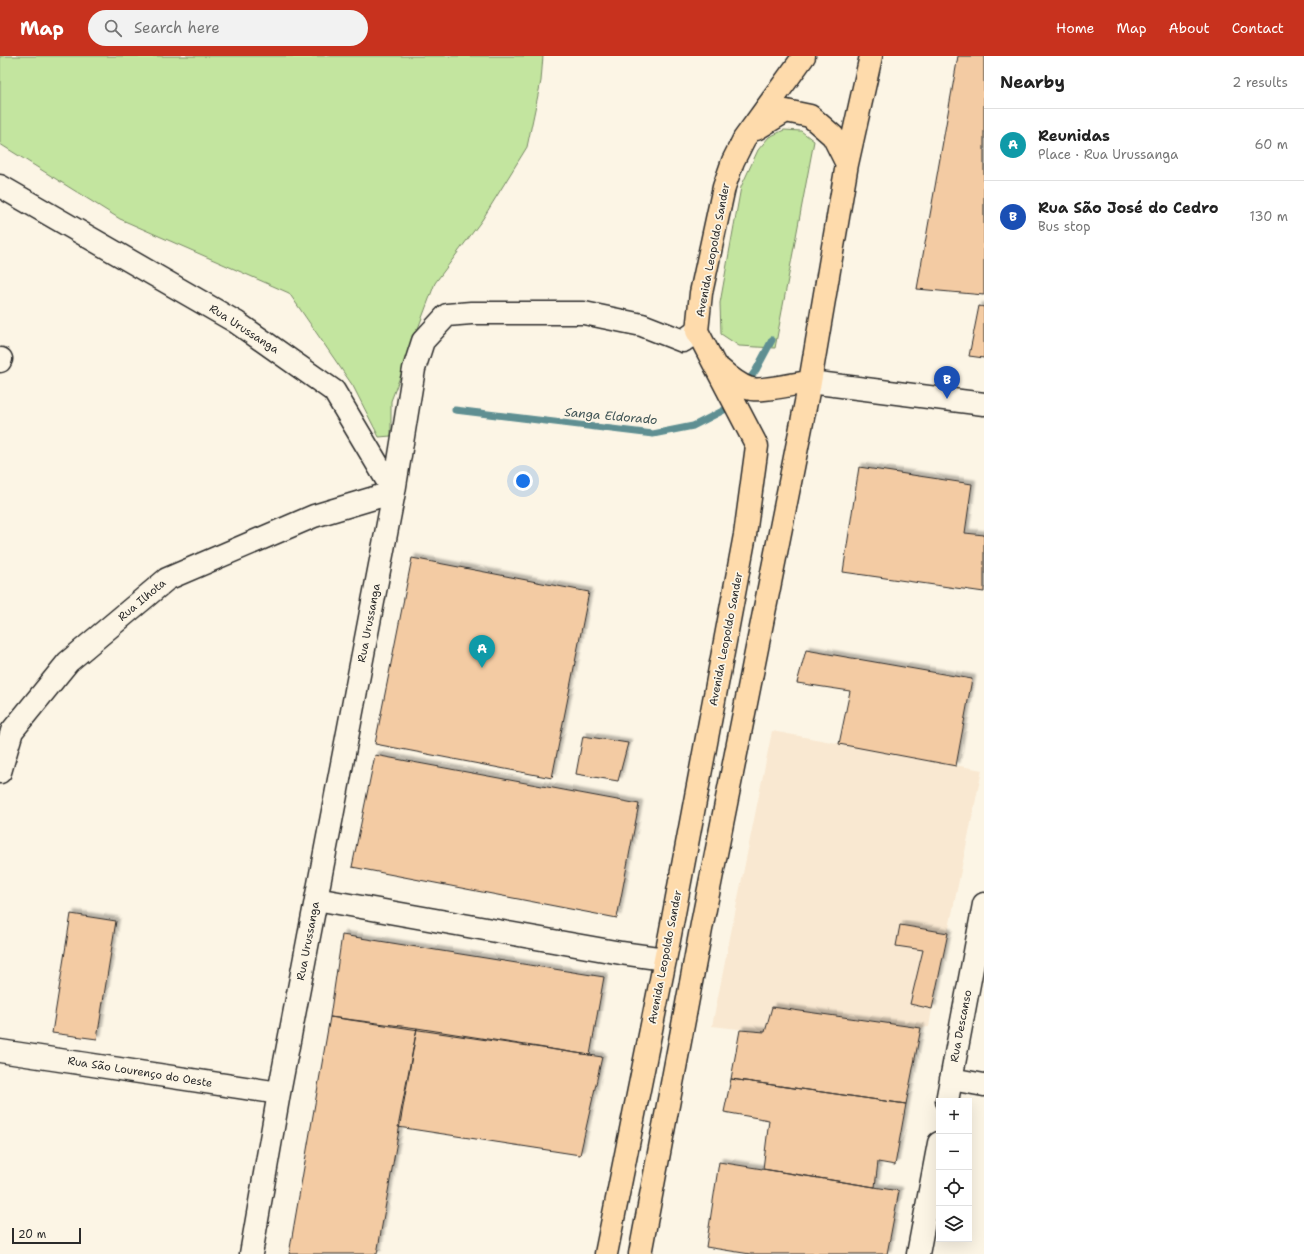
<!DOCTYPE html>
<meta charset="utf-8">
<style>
:root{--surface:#fff;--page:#f2f2f2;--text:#222;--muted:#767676;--line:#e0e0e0;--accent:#c8321e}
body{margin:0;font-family:"Shantell Sans",sans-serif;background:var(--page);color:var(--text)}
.controls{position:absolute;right:12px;bottom:12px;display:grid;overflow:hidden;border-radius:0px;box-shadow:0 4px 16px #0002}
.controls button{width:36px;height:36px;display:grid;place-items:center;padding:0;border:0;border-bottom:1px solid var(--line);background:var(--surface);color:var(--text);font:20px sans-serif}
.scale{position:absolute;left:12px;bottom:10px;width:69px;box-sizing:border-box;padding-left:4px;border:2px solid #2b2b2b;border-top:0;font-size:11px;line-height:14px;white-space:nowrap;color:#2b2b2b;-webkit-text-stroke:3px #fcf5e5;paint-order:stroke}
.you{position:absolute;left:523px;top:425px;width:14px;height:14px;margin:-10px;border:3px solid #fff;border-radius:50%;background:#1a73e8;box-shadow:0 0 0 6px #1a73e833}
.badge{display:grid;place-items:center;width:26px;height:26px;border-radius:50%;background:var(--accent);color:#fff;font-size:13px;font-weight:700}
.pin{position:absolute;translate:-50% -33px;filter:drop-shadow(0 1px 2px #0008)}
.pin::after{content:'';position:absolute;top:21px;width:14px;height:12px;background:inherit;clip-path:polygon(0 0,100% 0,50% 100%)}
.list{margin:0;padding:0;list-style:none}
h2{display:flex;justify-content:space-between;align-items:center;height:52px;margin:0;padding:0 16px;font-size:17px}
h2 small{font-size:13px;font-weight:400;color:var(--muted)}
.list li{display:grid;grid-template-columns:26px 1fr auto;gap:12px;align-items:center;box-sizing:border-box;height:72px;padding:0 16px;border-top:1px solid var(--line)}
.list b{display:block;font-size:15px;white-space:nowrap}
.list p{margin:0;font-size:13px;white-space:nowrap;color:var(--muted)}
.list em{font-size:13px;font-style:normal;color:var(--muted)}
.icon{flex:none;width:22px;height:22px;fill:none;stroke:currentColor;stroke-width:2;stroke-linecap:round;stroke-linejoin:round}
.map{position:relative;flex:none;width:984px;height:1198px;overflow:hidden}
header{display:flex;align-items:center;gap:24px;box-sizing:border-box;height:56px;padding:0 20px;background:var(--accent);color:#fff}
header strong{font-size:19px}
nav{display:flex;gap:22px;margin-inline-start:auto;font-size:14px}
.search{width:280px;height:36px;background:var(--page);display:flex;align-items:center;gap:10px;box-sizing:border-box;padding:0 14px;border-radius:22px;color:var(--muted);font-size:15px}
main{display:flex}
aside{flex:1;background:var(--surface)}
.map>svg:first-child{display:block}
</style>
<header>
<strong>Map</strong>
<div class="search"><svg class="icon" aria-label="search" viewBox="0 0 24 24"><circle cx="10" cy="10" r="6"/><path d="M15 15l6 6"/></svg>Search here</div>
<nav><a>Home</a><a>Map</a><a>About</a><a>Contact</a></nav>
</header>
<main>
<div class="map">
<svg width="984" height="1198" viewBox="0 0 984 1198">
<defs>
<filter id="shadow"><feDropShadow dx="3.5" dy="-3.5" stdDeviation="1" flood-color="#0004"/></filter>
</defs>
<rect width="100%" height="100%" fill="#fcf5e5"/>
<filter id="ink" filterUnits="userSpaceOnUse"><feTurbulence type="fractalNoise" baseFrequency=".025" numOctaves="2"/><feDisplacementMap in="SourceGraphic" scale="8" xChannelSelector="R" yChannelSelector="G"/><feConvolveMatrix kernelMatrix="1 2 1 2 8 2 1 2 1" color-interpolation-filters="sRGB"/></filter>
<g filter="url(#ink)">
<path fill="#f9e8d1" d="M772 675 982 714 948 877 900 869 896 890 923 894 911 948 932 953 929 971 921 972 772 951 765 976 712 970Z"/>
<path fill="#c3e59f" stroke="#778865" d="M0 0H543L541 25 527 91 482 164 435 227 391 345V380L379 381 353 330 289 237 120 163 0 88Z
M784 74 801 75 814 85 775 292 739 290 721 278 720 247 741 131 758 94 769 81Z"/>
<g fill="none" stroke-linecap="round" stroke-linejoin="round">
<path stroke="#5e8f92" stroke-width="7" d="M746 328 756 314 772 284
M455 354 653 378 693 370 730 351 732 348"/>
</g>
<path fill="#f3cba3" stroke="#2b2b2b" filter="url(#shadow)" d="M958 0H984V239L917 233Z
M979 250 984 251V302L969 300Z
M859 411 972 428 965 477 984 479V536L843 516Z
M412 502 589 536 552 722 375 688Z
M806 594 972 623 956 710 839 688 850 635 797 627Z
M583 680 628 687 618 725 576 718Z
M375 699 639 748 617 862 352 811Z
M71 858 116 865 97 983 52 977Z
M900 869 948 877 932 953 910 948 923 894 896 890Z
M342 879 604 921 590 999 330 961Z
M772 951 921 972 906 1048 731 1023 740 974 765 976Z
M330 961 417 972 377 1198H289Z
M417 972 602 1001 580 1099 398 1071Z
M731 1023 906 1048 895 1109 878 1106 875 1131 763 1113 769 1064 724 1056Z
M719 1106 899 1135 887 1198H750L706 1191Z"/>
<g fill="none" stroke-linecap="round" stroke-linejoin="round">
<defs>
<path id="minor" d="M0 130 236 266 334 335 394 436
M0 305 1 303
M810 326 984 348
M0 716 12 675 68 606 167 523 314 460 394 436
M316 843 621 897 665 903
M0 995 279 1037
M951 1023 984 1029
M947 1045 984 848
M251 1198 279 1037 394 436 414 313 423 285 447 259 471 257H584L642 269 683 285 697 275
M918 1198 939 1087"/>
<path id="highway" d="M756 73 786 55 810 60 833 80 847 108
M720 313C728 320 737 328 748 332 760 337 795 327 810 326
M606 1198 669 884 745 479 757 390 697 275 701 237 724 131 733 105 744 83 804 0
M640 1198 702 868 810 326 847 108 871 0"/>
</defs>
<use href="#minor" stroke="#2b2b2b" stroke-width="25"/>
<use href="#highway" stroke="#2b2b2b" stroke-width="25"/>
<use href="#minor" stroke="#fcf5e5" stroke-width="22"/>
<use href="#highway" stroke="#fedbac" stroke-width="22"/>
</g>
</g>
<g text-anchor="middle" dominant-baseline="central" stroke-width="3.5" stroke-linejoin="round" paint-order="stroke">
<g font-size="11" fill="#2b2b2b" stroke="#fcf5e5">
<text transform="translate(713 194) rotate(-79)">Avenida Leopoldo Sander</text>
<text transform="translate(244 273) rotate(33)">Rua Urussanga</text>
<text transform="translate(142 544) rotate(-40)">Rua Ilhota</text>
<text transform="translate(369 567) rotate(-79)">Rua Urussanga</text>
<text transform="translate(726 583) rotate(-79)">Avenida Leopoldo Sander</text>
<text transform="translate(308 885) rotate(-79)">Rua Urussanga</text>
<text transform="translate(665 901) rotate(-79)">Avenida Leopoldo Sander</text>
<text transform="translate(961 970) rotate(-79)">Rua Descanso</text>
<text transform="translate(140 1016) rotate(9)">Rua São Lourenço do Oeste</text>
</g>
<g font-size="12" font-style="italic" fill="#405556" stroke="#fcf5e5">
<text transform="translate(611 360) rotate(5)">Sanga Eldorado</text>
</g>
</g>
</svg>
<div class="controls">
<button>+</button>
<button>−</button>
<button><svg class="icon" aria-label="locate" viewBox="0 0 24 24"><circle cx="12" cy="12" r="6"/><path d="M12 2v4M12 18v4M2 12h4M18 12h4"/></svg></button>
<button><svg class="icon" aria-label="layers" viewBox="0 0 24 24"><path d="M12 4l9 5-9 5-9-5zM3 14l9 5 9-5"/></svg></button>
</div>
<div class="scale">20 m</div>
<div class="you"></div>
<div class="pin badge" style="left:482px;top:612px;background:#0f9aa8">A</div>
<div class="pin badge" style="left:947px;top:343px;background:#1a4fb4">B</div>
</div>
<aside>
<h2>Nearby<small>2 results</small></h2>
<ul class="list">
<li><span class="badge" style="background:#0f9aa8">A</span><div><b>Reunidas</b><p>Place · Rua Urussanga</p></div><em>60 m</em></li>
<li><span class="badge" style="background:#1a4fb4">B</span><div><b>Rua São José do Cedro</b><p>Bus stop</p></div><em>130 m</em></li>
</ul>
</aside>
</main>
